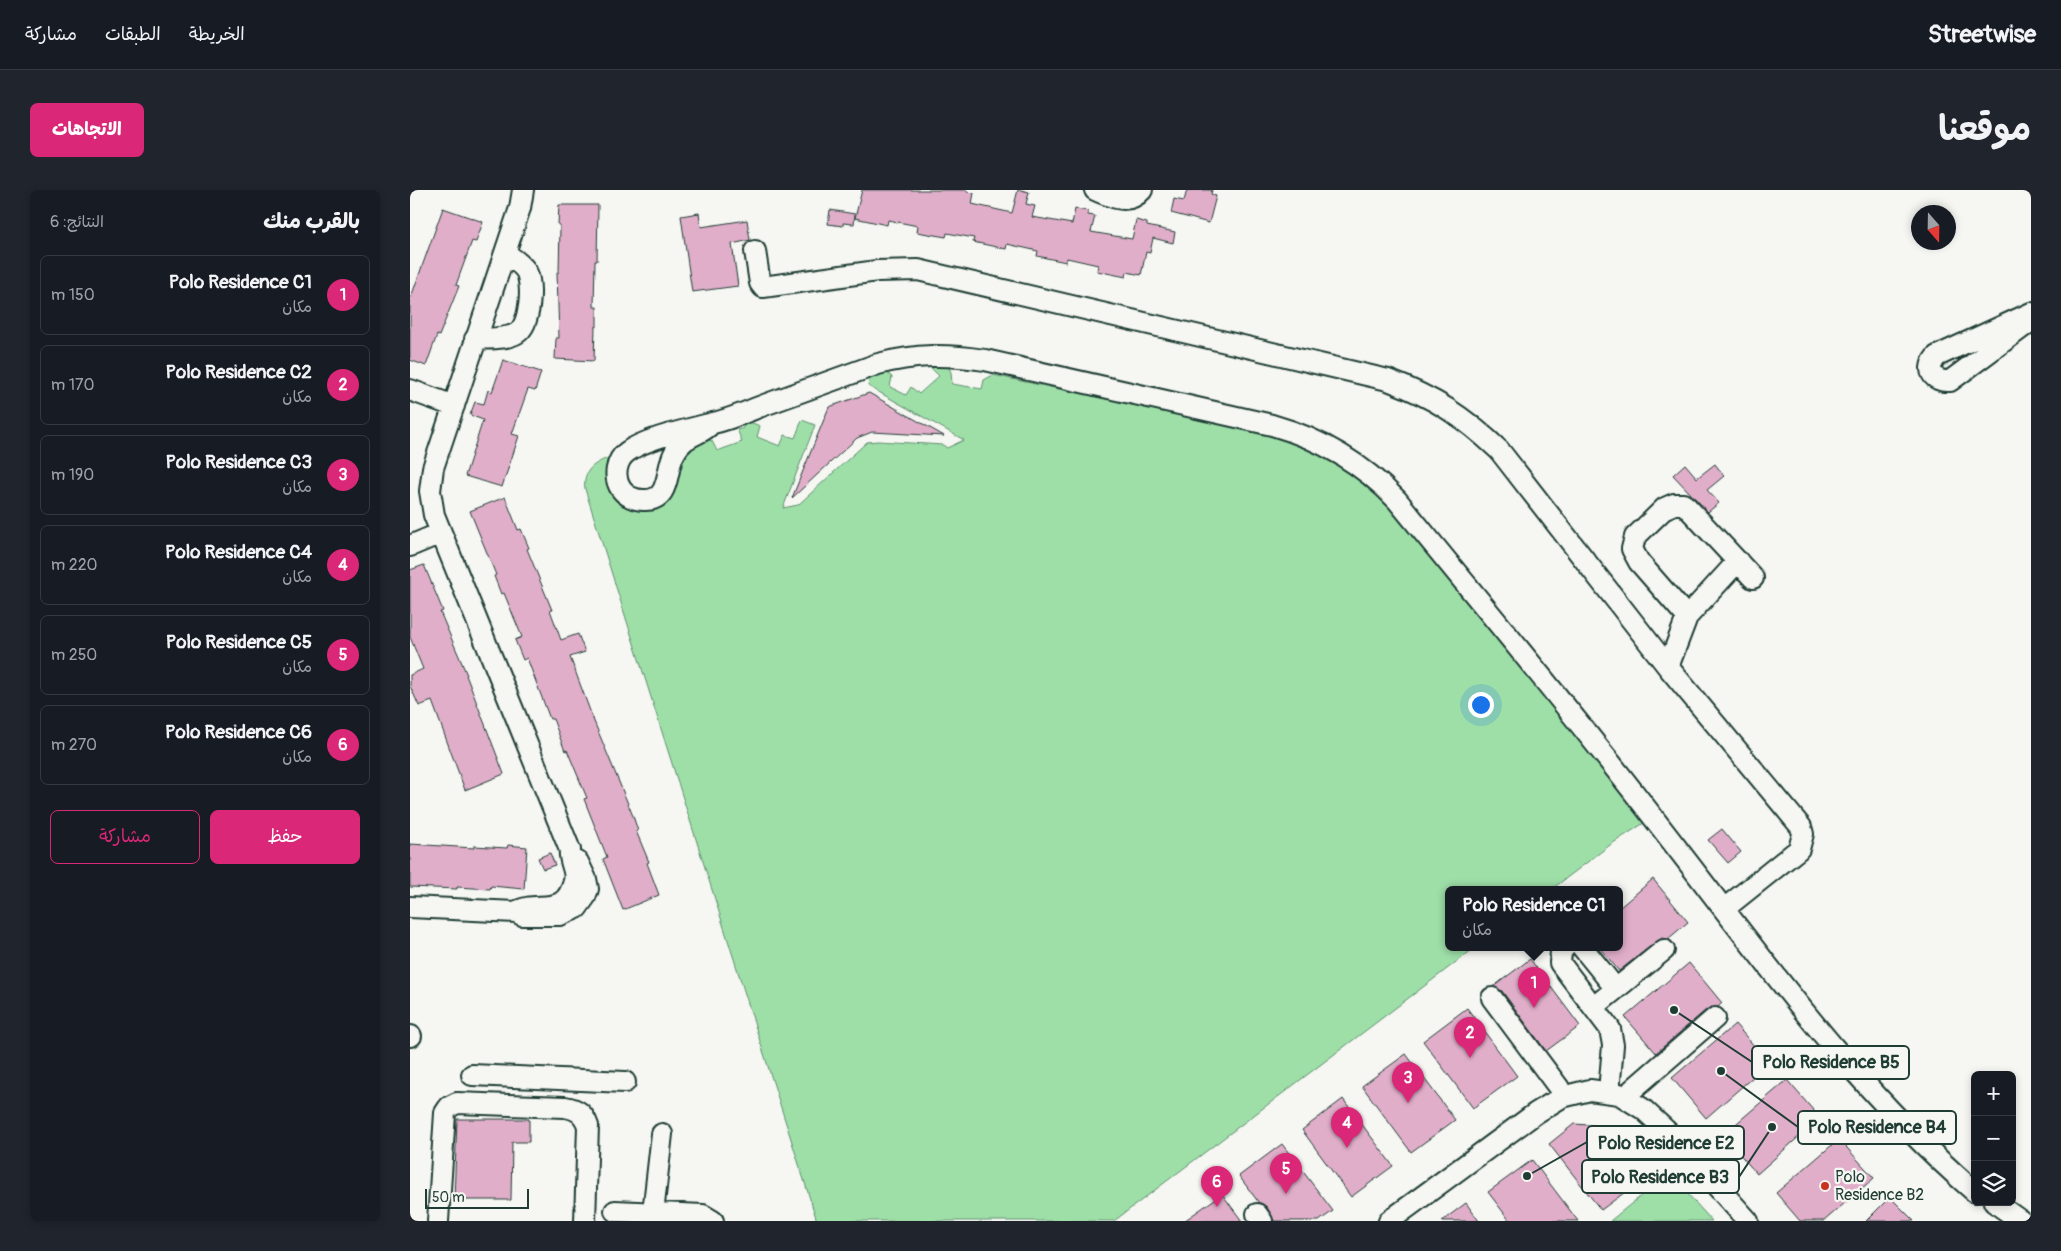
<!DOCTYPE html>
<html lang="ar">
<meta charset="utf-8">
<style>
:root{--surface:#171b24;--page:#20242c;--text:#f1f3f6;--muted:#9ea1a6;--line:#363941;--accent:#db2777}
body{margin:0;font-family:Pangolin,"Playpen Sans Arabic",sans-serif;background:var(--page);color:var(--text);direction:rtl}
.controls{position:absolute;right:15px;bottom:15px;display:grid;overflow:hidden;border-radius:8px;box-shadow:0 2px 8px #0003}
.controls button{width:45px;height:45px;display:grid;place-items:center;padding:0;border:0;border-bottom:1px solid var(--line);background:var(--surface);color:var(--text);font:25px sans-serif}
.compass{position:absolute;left:1501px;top:15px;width:45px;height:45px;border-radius:50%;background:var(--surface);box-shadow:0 2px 8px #0003;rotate:160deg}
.scale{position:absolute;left:15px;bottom:12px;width:104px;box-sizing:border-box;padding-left:5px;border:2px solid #1f3d34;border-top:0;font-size:14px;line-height:18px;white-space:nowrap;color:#1f3d34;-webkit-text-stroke:4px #f6f6f2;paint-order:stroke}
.you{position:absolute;left:1070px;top:514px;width:18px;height:18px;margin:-12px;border:4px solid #fff;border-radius:50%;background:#1a73e8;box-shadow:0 0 0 8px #1a73e833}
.badge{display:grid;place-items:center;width:32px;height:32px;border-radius:50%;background:var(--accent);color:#fff;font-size:16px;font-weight:700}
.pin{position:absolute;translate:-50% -41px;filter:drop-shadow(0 1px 2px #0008)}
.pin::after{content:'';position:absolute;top:26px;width:18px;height:15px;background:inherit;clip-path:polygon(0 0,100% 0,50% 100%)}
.popup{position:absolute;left:1035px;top:696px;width:178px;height:65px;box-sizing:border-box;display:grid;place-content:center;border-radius:8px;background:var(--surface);filter:drop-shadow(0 1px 4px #0005);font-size:16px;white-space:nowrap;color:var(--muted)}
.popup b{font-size:19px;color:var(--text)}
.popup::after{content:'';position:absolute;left:50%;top:100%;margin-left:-10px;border:10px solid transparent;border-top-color:var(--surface)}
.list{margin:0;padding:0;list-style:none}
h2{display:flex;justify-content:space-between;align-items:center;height:65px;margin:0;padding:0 20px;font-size:21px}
h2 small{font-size:16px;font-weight:400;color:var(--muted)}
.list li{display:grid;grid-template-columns:32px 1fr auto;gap:15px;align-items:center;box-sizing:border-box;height:80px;margin:0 10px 10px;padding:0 10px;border:1px solid var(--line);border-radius:8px}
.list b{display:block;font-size:19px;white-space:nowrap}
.list p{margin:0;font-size:16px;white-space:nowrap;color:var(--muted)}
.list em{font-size:16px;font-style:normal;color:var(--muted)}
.actions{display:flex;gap:10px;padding:15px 20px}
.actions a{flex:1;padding:11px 0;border:1px solid var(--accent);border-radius:8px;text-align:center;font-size:18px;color:var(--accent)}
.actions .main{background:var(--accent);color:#fff}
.icon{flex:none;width:28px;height:28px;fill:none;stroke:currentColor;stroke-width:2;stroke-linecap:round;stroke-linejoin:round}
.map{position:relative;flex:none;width:1621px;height:1031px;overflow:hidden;direction:ltr;border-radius:8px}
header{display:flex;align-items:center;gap:30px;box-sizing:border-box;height:70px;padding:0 25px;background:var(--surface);border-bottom:1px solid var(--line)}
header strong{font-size:24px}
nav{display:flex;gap:28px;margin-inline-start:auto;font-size:18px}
.intro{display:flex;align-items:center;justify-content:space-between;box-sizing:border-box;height:120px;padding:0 30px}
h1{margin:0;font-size:35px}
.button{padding:12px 22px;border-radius:8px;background:var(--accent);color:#fff;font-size:18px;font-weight:700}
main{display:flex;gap:30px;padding:0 30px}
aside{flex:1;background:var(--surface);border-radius:8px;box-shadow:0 2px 8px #0003}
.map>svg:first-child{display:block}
</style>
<header>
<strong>Streetwise</strong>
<nav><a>الخريطة</a><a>الطبقات</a><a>مشاركة</a></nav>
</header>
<div class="intro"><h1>موقعنا</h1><a class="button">الاتجاهات</a></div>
<main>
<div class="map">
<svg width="1621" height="1031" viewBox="0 0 1621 1031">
<rect width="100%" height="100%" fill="#f6f6f2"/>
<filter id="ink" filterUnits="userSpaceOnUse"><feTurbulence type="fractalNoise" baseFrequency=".02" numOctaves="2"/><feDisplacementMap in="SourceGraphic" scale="10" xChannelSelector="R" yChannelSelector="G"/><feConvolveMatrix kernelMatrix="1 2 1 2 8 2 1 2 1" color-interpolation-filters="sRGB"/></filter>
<g filter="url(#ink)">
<path fill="#9edfa8" stroke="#5e8e6e" d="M521 175 538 176 541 182 542 194 572 199 574 190 583 185 866 245 895 254 937 277 990 324 1234 633 1200 655 1142 699H1039V757H1066L704 1031H407L175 299C172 277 188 272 205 265L200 282 234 315 274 260 297 249 302 251 307 261 332 252 327 239H332L337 231 350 236 347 247 370 256 375 245 385 248 392 230 405 235 373 318 388 315 457 252 468 251 533 255 537 258 554 250 458 196 460 186 476 182 482 187 480 197 496 205 501 197 509 204 529 186 521 178Z
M1259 983 1302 1031H1200Z"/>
<path fill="#e1aeca" stroke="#1f3d34" d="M452 0H557V2L564 3 562 14 602 23 608 0H611L619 2 616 14 625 16 622 27 662 34 665 19 678 21V25L685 26 681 42 722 49 726 30 737 33V36L765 42 763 53 743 48 740 63 736 62 731 85 717 82 716 87 687 81 688 75 657 68 656 72 627 66 628 61 597 54 596 59 563 52 564 48 537 43 536 47 507 42 508 36 478 30 477 35 445 28Z
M777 0H802L801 4 806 6 799 33 761 23 764 9 774 11Z
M149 15H188L187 71H185L184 117H187V137H185L184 171 145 169 146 148H149L147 82H149L150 35H148Z
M33 18 73 32 66 52 62 51 46 95 49 96 29 146 27 145 16 176 0 170V110Z
M420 20 445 24 444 34 433 33V36L418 34Z
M289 23 291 37 337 30 340 50 322 54 328 96 282 102 271 26Z
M93 170 131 182 125 201 118 199 102 244 109 246 92 297 55 286 73 230 60 225 65 212 74 214 78 200 82 202Z
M459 203 534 246 462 242 447 248 382 308 419 217Z
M1275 274 1287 288 1305 274 1314 286 1297 300 1309 313 1298 322 1263 285Z
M95 307 108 340 111 339 119 358 117 359 142 420H140L151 450 168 444 175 462 160 467 183 529 223 626 228 641H226L239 672 237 673 249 705 213 720 193 669 197 667 174 609 177 608 157 560 155 561 143 529H140L117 468 113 470 105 450 112 447 94 403 91 404 84 386 86 385 60 321Z
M14 375 33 421 30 422 57 485H56L94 584 55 600 22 511 9 516 0 496V485L13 479 0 447V380Z
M1312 639 1331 662 1318 673 1298 650Z
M0 654 64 658V656L97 658 98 655 117 657 114 699 81 696 80 699 47 697V699L0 697Z
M140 663 145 675 133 679 128 668Z
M1243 689 1278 732 1258 749 1252 748 1247 751 1209 781 1189 757H1209V718Z
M1120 769 1170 836 1136 861 1092 801 1083 797Z
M1279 773 1312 813 1308 817 1297 819 1246 863 1215 827Z
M1057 818 1107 886 1063 918 1013 851Z
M1325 834 1359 873 1296 928 1262 888Z
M996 864 1045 930 1001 962 952 896Z
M1377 890 1410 928 1347 984 1313 945Z
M933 909 983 976 941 1007 892 940Z
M47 929H119V952H102L101 1010H44Z
M1164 934 1209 937 1246 979 1191 1020 1139 954Z
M1429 949 1464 988 1414 1031H1390L1366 1003Z
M872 954 923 1021 909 1031H864L857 1017 849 1013 829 986Z
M1122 970 1168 1031H1100L1078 1002Z
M812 1004 832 1031H774Z
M1480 1007 1504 1031H1456Z
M1056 1013 1069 1031H1032Z"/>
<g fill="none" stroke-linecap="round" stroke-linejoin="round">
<defs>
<path id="minor" d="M685 0C702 7 718 16 732 0
M345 61 350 93 353 97 467 81 508 80 978 190C1025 208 1053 226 1089 260L1258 477 1391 637 1393 644 1389 659 1314 719
M1621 123 1527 166C1515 179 1522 192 1540 191L1621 131
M65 149C78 148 96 150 107 143 121 134 123 94 116 81 111 73 102 68 95 63
M0 200 44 216
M301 234C289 247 275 243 264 264 255 281 261 311 234 310 225 310 216 306 211 299 203 287 206 270 217 262 236 248 281 239 303 233 322 229 340 220 357 214 394 201 431 187 468 174 507 164 536 164 575 170L862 235C911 249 952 273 987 310 1075 418 1165 525 1249 635 1348 762 1442 896 1565 1002
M0 356 31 343
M1277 427 1229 372 1222 359 1225 347 1255 318 1264 314H1273L1277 317 1343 388
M1258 477 1277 427 1328 371
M0 717 106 722 112 725H150L167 718 175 707 178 699 176 689 168 672
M106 722C126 709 155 730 164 691 167 680 158 671 160 660L24 325 20 301 23 278 110 18 113 0
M1155 757 1151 762 1150 773 1200 839 1203 855 1200 890
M1172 757 1206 799
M1082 808 1149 898
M1185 816 1254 760
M0 846H1
M62 885 215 892
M1222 900 1305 828
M1584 1012 1611 1031
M205 1021 293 1025 303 1031
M243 1023 252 944
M847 1024 852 1031
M28 1031 35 923 39 917 47 913 155 917C168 919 174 924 178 936L175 1031
M979 1031 1126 923 1152 907 1180 900 1209 904 1233 919 1261 945 1338 1031"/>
</defs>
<use href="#minor" stroke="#1f3d34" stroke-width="24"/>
<use href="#minor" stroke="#f6f6f2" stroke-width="20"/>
</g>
</g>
<circle fill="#c8321e" stroke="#f6f6f2" stroke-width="2" cx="1415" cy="996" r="5"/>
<g text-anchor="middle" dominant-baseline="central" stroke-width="4.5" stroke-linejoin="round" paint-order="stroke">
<g font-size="16" fill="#1f3d34" stroke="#f6f6f2" text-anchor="start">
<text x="1425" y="987">Polo<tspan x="1425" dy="18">Residence B2</tspan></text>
</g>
</g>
<path fill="none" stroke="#1f3d34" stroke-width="2" d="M1264 820L1342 872M1311 881L1388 937M1117 986L1177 952M1362 937L1329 987"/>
<g fill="#1f3d34" stroke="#f6f6f2" stroke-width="2">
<circle cx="1264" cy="820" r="5"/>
<circle cx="1311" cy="881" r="5"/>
<circle cx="1117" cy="986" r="5"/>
<circle cx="1362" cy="937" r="5"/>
</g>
<g fill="#f6f6f2" stroke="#1f3d34" stroke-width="2">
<rect x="1342" y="856" width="157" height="33" rx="5"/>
<rect x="1388" y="921" width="158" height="33" rx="5"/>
<rect x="1177" y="936" width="157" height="33" rx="5"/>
<rect x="1172" y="970" width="157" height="33" rx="5"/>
</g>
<g font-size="18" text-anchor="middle" font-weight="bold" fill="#1f3d34">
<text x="1421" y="878">Polo Residence B5</text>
<text x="1467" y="943">Polo Residence B4</text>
<text x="1256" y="959">Polo Residence E2</text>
<text x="1250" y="993">Polo Residence B3</text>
</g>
</svg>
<div class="controls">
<button>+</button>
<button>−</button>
<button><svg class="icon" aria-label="layers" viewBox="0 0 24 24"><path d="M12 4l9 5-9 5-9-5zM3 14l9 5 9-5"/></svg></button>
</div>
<svg class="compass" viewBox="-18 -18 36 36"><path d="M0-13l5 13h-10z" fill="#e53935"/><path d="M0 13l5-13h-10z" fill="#9ea1a6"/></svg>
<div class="scale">50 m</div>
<div class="you"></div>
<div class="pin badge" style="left:1124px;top:818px">1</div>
<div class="popup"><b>Polo Residence C1</b>مكان</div>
<div class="pin badge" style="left:1060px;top:868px">2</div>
<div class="pin badge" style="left:998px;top:913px">3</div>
<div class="pin badge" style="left:937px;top:958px">4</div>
<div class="pin badge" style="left:876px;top:1004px">5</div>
<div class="pin badge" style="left:807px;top:1017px">6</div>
</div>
<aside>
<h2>بالقرب منك<small>النتائج: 6</small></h2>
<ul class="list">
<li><span class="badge">1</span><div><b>Polo Residence C1</b><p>مكان</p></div><em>150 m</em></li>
<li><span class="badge">2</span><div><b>Polo Residence C2</b><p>مكان</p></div><em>170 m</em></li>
<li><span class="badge">3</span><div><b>Polo Residence C3</b><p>مكان</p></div><em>190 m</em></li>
<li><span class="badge">4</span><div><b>Polo Residence C4</b><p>مكان</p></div><em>220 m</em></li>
<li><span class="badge">5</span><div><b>Polo Residence C5</b><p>مكان</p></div><em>250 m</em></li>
<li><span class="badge">6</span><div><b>Polo Residence C6</b><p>مكان</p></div><em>270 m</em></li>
</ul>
<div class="actions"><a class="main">حفظ</a><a>مشاركة</a></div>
</aside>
</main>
